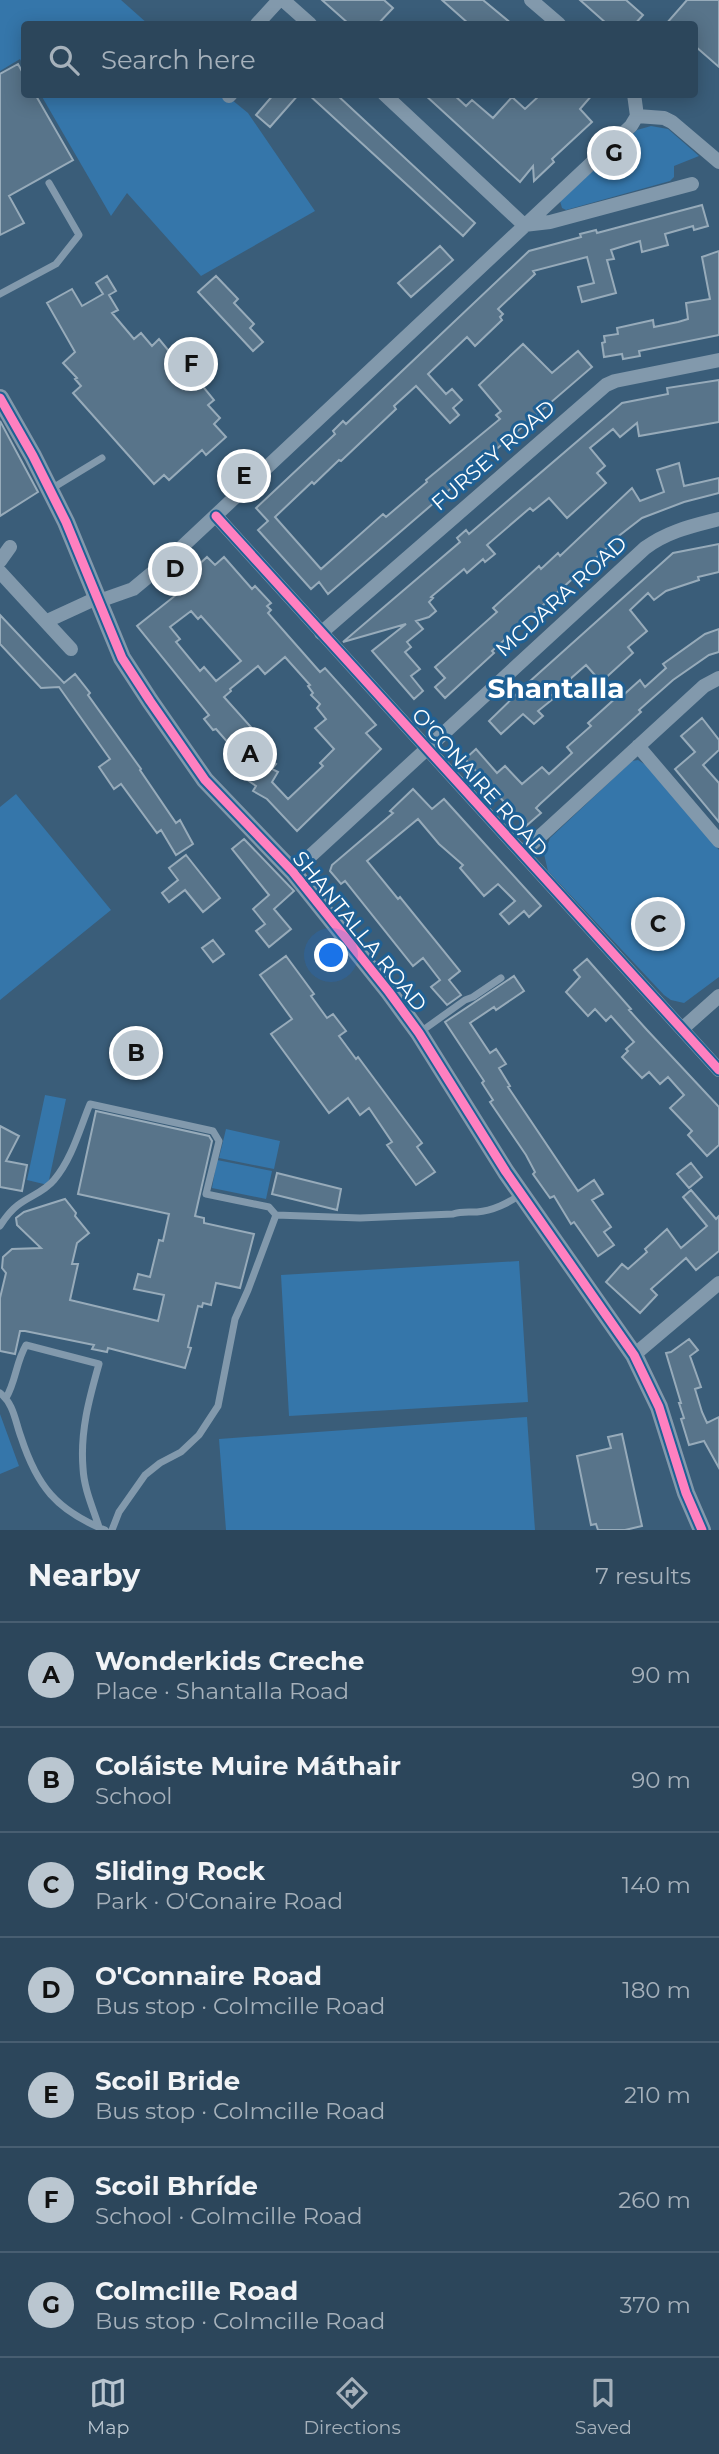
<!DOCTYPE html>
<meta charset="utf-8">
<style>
:root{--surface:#2c465b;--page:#385064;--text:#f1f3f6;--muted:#a6b1bb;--line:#485e71;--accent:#bac6d0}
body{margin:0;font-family:Montserrat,sans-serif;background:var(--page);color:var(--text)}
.you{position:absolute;left:332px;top:956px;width:24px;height:24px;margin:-18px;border:5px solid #fff;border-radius:50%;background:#1a73e8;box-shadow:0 0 0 10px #1a73e833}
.badge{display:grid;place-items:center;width:46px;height:46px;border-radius:50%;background:var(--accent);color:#111;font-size:23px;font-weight:700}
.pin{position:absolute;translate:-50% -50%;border:4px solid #fff;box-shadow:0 2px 7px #0006}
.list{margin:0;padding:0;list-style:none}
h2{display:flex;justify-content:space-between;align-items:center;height:91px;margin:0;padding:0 28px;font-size:30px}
h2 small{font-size:23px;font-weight:400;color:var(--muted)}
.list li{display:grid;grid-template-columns:46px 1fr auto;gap:21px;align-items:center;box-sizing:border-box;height:105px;padding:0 28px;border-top:2px solid var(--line)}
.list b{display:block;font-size:26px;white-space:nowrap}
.list p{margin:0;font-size:23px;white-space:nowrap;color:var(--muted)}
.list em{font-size:23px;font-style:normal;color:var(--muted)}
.icon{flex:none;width:38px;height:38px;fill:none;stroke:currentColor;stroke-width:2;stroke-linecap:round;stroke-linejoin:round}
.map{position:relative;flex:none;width:719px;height:1530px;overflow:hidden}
.search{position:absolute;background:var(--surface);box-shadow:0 4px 18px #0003;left:21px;right:21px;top:21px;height:77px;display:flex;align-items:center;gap:18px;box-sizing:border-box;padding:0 24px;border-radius:7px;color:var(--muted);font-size:26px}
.sheet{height:826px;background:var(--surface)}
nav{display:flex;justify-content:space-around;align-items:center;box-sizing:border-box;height:98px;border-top:2px solid var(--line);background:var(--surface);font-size:19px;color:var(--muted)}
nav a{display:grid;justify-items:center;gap:4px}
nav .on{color:var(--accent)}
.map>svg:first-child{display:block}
</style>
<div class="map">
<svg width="719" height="1530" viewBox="0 0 719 1530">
<rect width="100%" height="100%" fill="#3a5d79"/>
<path fill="#3576aa" d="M0 0H121L148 24H24V67L20 59 0 71Z
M41 95H226L248 113 315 211 201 276 127 193 111 216Z
M651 126 668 129 699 156 674 166V177L670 181 566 210 562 208 560 201 637 130Z
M638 760 649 767 719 850V977L684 1003 671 1000 664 995 548 871 544 854 550 838 632 761Z
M16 794 111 910 0 1000V807Z
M45 1095 66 1099 48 1185 27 1180Z
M226 1129 280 1141 274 1169 219 1158Z
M217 1160 272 1171 266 1199 212 1188Z
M519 1261 528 1402 289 1416 281 1275Z
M0 1414 19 1466 0 1474Z
M527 1417 535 1530H226L219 1439Z"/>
<path fill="#58748a" stroke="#97abba" stroke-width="2" fill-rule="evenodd" d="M322 0H384L393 8 378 24H349Z
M442 0H483L512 24H469Z
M580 0H626L643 15 635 24H607Z
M687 0H719V67L695 46V24H666Z
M18 64 24 75V94H35L73 160 9 196 24 223 0 235V74Z
M274 94H299L270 127 256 115Z
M308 94H336L475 223 463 236Z
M424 94H453L466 106 472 100 493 118 512 97 525 109 541 94H593L580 109 592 122 552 159 554 162 534 181 533 166 520 182Z
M702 205 708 226 694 230 693 226 665 234 668 245 642 252 640 241 611 250 614 259 607 260 616 293 582 302 578 287 594 283 587 257 533 271 535 274 498 309 503 314 500 317 502 320 475 346 467 337 428 374 446 394 452 389 462 400 453 408 459 415 450 423 416 386 394 406 396 409 341 461 339 460 314 484 312 482 275 517 321 569 383 514 386 517 427 482 426 480 500 419 496 415 501 411 479 385 523 344 552 373 578 351 592 367 328 594 319 582 311 589 258 530 268 521 256 508 335 434 333 431 343 421 346 424 529 251 581 237 580 234 596 230 597 233Z
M440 246 453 260 411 297 398 283Z
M719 251V335L639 351 640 356 623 359 622 354 604 357 602 343 605 342 604 336 618 334 617 328 653 320 654 327 678 322 688 319 686 303 710 299 702 257Z
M107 276 116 291 109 295 118 310 112 313 134 339 141 333 152 346 159 339 178 362 167 371 183 389 196 378 214 400 208 405 220 418 214 424 226 437 206 455 202 450 169 480 164 475 154 484 73 393 81 386 75 379 77 378 63 363 75 352 47 303 72 289 82 306 103 294 96 283Z
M216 276 238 299 234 303 254 324 250 328 263 342 253 351 198 292Z
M719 380V422L639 436 637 423 620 437 613 429 590 448 605 466 597 473 606 483 567 518 549 498 533 511 530 508 487 545 495 554 485 562 483 559 467 573 464 569 431 597 433 598 429 602 436 611 429 617 416 621 423 629 407 642 411 647 405 652 420 669 411 676 423 691 414 699 372 651 406 624 343 642 460 542 457 538 466 530 469 534 622 403 668 394 667 388Z
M0 421 38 492 0 516Z
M679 463 684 486 719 478V493L684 502 642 518 607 545 608 547 492 651 494 653 445 698 435 687 445 678 435 667 497 612 493 608 539 566 541 569 558 553 560 556 632 488 640 501 664 492 657 470Z
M719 544V572L698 577 699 580 666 591 654 600 648 593 630 610 647 631 628 647 633 653 601 682 586 665 552 695 554 698 538 711 543 716 534 724 523 714 501 734 489 721 529 682 673 553Z
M207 557 215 565 224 557 252 589 255 586 271 603 267 606 271 610 268 613 320 672 325 668 376 725 366 733 381 749 297 831 267 799 253 791 256 786 246 779 248 776 233 758 238 754 216 729 213 730 204 719 209 715 137 626 176 595 171 590ZM191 611 198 619 201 616 241 661 216 681 204 667 200 671 176 642 180 639 170 627ZM285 657 310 685 308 686 313 693 311 695 320 704 317 708 326 719 315 728 334 749 320 763 323 766 288 799 272 782 278 772 272 769 276 764 261 756 265 750 255 738 258 735 224 697 231 691 230 689 258 666 265 674Z
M0 615 64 683 75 674 90 693 88 695 141 769 140 770 176 823 180 820 193 844 176 855 161 830 157 833 121 784 114 789 99 767 110 759 59 687 41 688 0 644Z
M719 629V652L709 655 673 680 639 710 641 712 540 804 536 808 541 813 526 826 465 759 476 749 497 773 505 766 522 784 542 767 549 774 572 753 567 747 591 726 588 723 618 696 620 698 640 680 645 687 666 668 663 664 705 634Z
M702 718 719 740V750L703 765 719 783V822L675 769 695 752 681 736Z
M413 789 432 809 444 799 541 906 529 917 524 911 509 924 500 914 515 901 498 884 484 896 460 868 463 865 439 844 418 819 367 861 398 899 400 897 460 971 449 980 461 995 447 1005 431 987 440 980 423 958 413 966 345 881 341 884 330 871 332 865 393 813 390 811Z
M244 839 294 891 274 909 291 929 269 947 256 931 265 924 253 909 269 895 232 849Z
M186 855 220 898 203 912 185 890 169 902 162 893 178 880 169 868Z
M213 940 224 954 213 962 202 948Z
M286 956 314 994 311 996 327 1018 333 1014 346 1031 339 1036 356 1059 358 1057 422 1143 417 1147 435 1172 416 1185 387 1145 392 1142 369 1108 360 1115 348 1098 329 1113 271 1034 292 1019 260 975Z
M587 959 631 1009 629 1010 647 1030 719 1107V1145L707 1156 688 1135 692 1131 670 1108 684 1095 668 1077 660 1084 649 1072 642 1078 622 1057 628 1051 626 1049 634 1042 611 1016 606 1021 595 1009 588 1016 566 992 580 977 574 970Z
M514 976 524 991 496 1010 494 1007 470 1023 490 1053 496 1049 506 1064 499 1068 510 1086 508 1087 578 1191 594 1180 603 1194 592 1200 611 1227 604 1232 614 1245 598 1256 574 1222 571 1224 554 1196 550 1198 533 1174 535 1172 526 1155 490 1102 493 1100 482 1083 484 1081 445 1022Z
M96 1111 209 1136 212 1141 195 1216 204 1218V1223L254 1234 240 1288 216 1283 211 1305 203 1303 202 1307 198 1306 188 1347 191 1348 185 1368 108 1348 107 1352 92 1349 94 1345 25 1331H20L15 1354 0 1351V1298L6 1273 2 1268 3 1257 12 1249 41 1248 17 1225 16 1218 24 1212 65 1199 76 1213 75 1216 89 1233 77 1243 72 1264H78L70 1300 158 1321 164 1295 134 1289 138 1274 150 1277 159 1240 163 1241 169 1214 78 1194Z
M0 1126 19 1136 6 1161 27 1165 22 1191 0 1187Z
M691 1163 702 1177 689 1188 677 1174Z
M277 1173 341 1189 337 1210 272 1194Z
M691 1190 716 1219 719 1216V1251L696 1270 686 1258 651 1289 657 1295 640 1313 606 1282 622 1264 628 1269 647 1252 645 1249 667 1229 681 1248 707 1226 683 1197Z
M689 1339 698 1350 690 1356 701 1387 695 1389 702 1412 707 1423 719 1417V1468L704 1441 689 1445 681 1419 684 1418 679 1403H681L666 1353 671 1352Z
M622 1434 642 1526 625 1530H598L596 1524 591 1525 577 1456 611 1448 608 1437Z"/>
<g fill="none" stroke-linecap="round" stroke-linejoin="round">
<path stroke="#8299ac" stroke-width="7" d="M0 294 56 264 79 235 49 183
M51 489 102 458
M419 1033 465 1000 473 997 501 978
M0 1226C5 1218 10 1211 18 1205 30 1196 44 1192 54 1180 72 1159 80 1128 90 1104L213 1131 219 1141 206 1194 269 1207 276 1215
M0 1393C14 1404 15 1421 21 1437 37 1486 56 1510 105 1530
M6 1398C16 1381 16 1362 26 1345L99 1364C89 1399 80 1432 83 1468 84 1489 93 1508 99 1527
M112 1530 119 1512 145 1475 160 1463 181 1452 199 1435 218 1406 235 1319 248 1290 276 1215 360 1218 453 1214C461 1211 468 1212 477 1212 492 1211 509 1203 521 1194"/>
<path stroke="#8299ac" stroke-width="14" d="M283 0 310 24
M531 0 559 24
M257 24 279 0
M384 94 524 225 550 222 692 184
M634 94 637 116
M229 96 231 94
M637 116 664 118 672 122 719 162
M216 516 719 1070
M0 561 10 547
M0 572 71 649
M99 601 133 589 168 560 631 126 637 116
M47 621 97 598
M321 633 606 385 615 381 719 360
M638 746 719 841
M522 853 704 686 719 678
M293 872 645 548C668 531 692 526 719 519
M682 1029 719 996
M634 1355 719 1283"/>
<path stroke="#8299ac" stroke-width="18" d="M0 398 33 456 66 522 122 658 150 701 205 780 293 872 389 992 419 1033 506 1172 634 1355 659 1407 686 1493 702 1530"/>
<defs>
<path id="cycleway" d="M0 398 33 456 66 522 122 658 150 701 205 780 293 872 389 992 419 1033 506 1172 634 1355 659 1407 686 1493 702 1530
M216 516 719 1070"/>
</defs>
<use href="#cycleway" stroke="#1f6094" stroke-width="13"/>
<use href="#cycleway" stroke="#ff80c0" stroke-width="9"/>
</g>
<g text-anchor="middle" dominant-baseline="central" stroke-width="6" stroke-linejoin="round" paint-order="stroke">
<g font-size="21" fill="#fff" stroke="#1f6094">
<text transform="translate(493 455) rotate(-41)">FURSEY ROAD</text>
<text transform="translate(561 596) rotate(-42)">MCDARA ROAD</text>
<text transform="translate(480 782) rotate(48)">O'CONAIRE ROAD</text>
<text transform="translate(360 931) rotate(51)">SHANTALLA ROAD</text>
</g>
<g font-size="28" font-weight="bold" fill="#fff" stroke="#1f6094">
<text x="556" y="688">Shantalla</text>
</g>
</g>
</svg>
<div class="you"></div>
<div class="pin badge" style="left:250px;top:754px">A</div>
<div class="pin badge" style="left:136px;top:1053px">B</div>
<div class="pin badge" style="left:658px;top:924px">C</div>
<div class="pin badge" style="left:175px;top:569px">D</div>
<div class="pin badge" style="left:244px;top:476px">E</div>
<div class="pin badge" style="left:191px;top:364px">F</div>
<div class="pin badge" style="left:614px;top:153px">G</div>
<div class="search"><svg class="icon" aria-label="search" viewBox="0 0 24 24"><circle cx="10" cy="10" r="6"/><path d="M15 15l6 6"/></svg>Search here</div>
</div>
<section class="sheet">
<h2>Nearby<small>7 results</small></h2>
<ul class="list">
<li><span class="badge">A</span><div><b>Wonderkids Creche</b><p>Place · Shantalla Road</p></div><em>90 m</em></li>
<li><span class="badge">B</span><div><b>Coláiste Muire Máthair</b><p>School</p></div><em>90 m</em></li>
<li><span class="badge">C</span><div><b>Sliding Rock</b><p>Park · O'Conaire Road</p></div><em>140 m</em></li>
<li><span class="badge">D</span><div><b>O'Connaire Road</b><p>Bus stop · Colmcille Road</p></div><em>180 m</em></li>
<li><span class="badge">E</span><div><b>Scoil Bride</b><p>Bus stop · Colmcille Road</p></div><em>210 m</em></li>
<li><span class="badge">F</span><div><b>Scoil Bhríde</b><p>School · Colmcille Road</p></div><em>260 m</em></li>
<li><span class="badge">G</span><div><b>Colmcille Road</b><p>Bus stop · Colmcille Road</p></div><em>370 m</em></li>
</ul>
</section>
<nav>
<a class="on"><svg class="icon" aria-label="map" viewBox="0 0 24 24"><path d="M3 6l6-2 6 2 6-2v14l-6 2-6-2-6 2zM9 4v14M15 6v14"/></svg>Map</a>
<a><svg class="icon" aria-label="directions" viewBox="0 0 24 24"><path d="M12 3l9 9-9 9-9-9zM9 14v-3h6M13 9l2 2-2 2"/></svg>Directions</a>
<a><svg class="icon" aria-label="saved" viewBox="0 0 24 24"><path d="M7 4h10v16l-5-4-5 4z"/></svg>Saved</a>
</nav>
